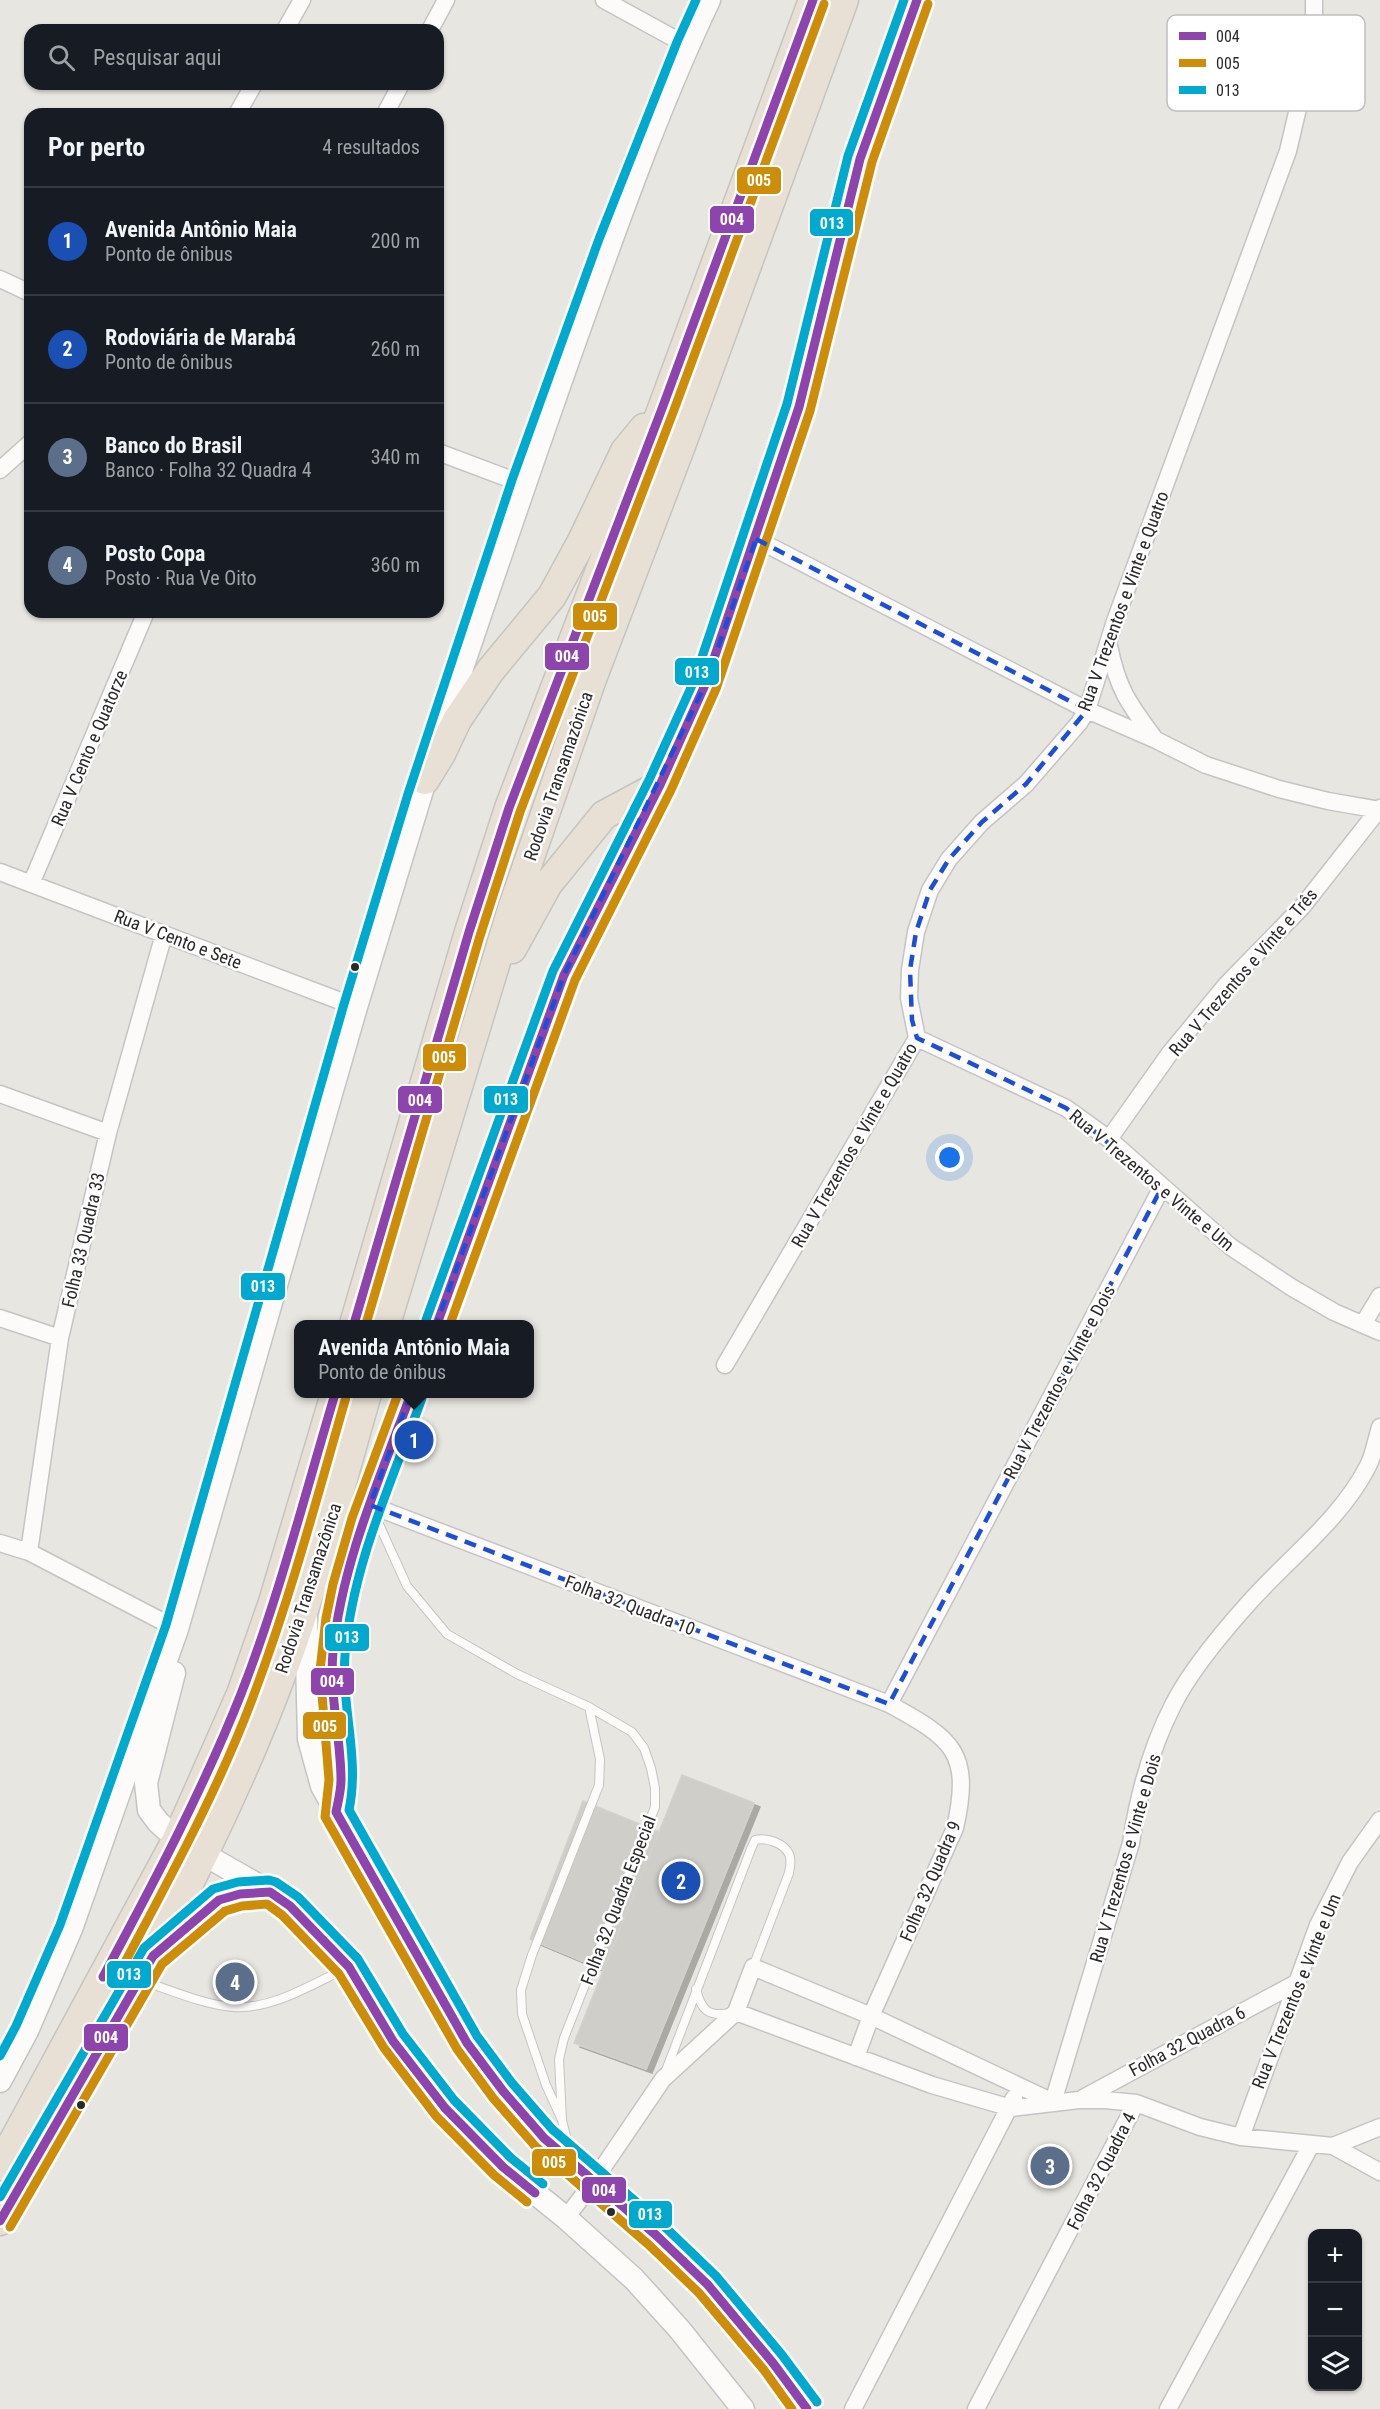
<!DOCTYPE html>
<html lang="pt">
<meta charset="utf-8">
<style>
:root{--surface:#171b24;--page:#242831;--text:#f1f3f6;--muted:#9ea1a6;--line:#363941;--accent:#d93025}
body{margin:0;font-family:"Roboto Condensed",sans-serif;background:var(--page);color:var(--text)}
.controls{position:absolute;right:18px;bottom:18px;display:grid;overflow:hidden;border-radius:12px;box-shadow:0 2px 4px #0004}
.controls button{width:54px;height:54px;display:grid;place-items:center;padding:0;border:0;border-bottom:2px solid var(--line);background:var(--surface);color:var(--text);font:30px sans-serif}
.you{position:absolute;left:950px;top:1158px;width:21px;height:21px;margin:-15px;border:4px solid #fff;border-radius:50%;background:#1a73e8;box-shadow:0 0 0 9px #1a73e833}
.badge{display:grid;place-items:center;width:39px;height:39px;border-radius:50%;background:var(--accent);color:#fff;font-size:20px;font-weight:700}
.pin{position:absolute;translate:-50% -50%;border:3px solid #fff;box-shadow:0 2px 6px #0006}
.popup{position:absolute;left:294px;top:1320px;width:240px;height:78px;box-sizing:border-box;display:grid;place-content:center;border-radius:12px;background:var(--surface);filter:drop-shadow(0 2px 4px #0005);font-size:20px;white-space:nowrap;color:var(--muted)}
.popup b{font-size:22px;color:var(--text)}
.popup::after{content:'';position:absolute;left:50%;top:100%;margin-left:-12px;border:12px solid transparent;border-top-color:var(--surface)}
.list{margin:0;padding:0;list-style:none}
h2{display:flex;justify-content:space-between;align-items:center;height:78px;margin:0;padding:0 24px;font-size:26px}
h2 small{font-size:20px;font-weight:400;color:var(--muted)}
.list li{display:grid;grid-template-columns:39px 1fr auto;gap:18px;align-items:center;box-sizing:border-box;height:108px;padding:0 24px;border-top:2px solid var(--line)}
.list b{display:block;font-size:22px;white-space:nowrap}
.list p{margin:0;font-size:20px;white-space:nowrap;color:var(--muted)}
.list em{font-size:20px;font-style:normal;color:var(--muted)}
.icon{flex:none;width:33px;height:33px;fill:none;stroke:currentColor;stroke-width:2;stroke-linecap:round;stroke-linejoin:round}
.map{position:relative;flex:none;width:1380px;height:2409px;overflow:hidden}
.search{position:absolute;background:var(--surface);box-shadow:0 2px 4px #0004;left:24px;top:24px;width:420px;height:66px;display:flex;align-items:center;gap:15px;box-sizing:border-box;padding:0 21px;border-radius:18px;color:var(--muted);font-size:22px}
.panel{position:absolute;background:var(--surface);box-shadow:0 2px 4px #0004;left:24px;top:108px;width:420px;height:510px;border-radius:18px}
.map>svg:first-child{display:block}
</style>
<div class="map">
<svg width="1380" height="2409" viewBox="0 0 1380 2409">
<defs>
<filter id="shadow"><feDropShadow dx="6" dy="4" stdDeviation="0" flood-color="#0004"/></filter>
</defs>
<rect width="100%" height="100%" fill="#e8e6e0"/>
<path fill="#cfcec9" stroke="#d3d1cc" stroke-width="1.5" filter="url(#shadow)" d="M682 1775 754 1803 646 2069 574 2043Z
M583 1801 659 1832 604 1970 530 1939Z"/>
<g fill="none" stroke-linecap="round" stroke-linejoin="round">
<defs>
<path id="lane" d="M372 1509 407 1586 447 1634 517 1674 589 1707 632 1732 644 1748 651 1768 655 1788V1807L564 2038 559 2059 562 2120
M143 1981C170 1990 205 2005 233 2007 272 2010 312 1984 347 1968
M696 1989C701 2010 708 2017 730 2013
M665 2073 751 1849 755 1840C766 1837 784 1843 789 1854 792 1860 790 1866 789 1873L753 1967
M570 2154 562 2120 546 2085 522 2014 521 1990 532 1955 599 1785 600 1759 589 1707"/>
<path id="street" d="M604 0 688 46
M285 30 302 0
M430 30 446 0
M237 114 254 84
M385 114 401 84
M0 279 30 293
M438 452 523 484
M0 470 30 443
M756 539 1087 710 1156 740 1206 765 1279 789 1328 801 1380 810
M1109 646C1118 690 1129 704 1155 739
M0 872 356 1007
M31 884 146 612
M917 1038 1066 1108 1109 1139 1231 1247 1291 1287 1334 1312 1380 1332
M0 1094 108 1133
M1109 1139 1170 1053 1226 985 1302 907 1380 808
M0 1318 60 1338
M1363 1324 1380 1296
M725 1365 917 1038 909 998 910 970 916 932 930 890 949 859 982 822 1026 784 1079 723 1087 710 1115 621 1288 151 1314 40V0
M370 1505 889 1704C953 1739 972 1752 955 1828L871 2016 856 2057
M0 1543 29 1552 177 1629
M29 1552 60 1338 108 1133 164 934
M889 1704 1162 1187
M736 2012 932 2085 1011 2108 1079 2100H1105L1136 2103 1200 2127 1241 2137 1333 2146 1380 2172
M1083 2098 1296 1983
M1053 2102 1131 1843C1138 1796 1151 1748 1173 1705 1189 1673 1222 1633 1246 1606 1286 1560 1340 1521 1368 1466 1374 1454 1376 1440 1380 1427
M1241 2137 1318 1925 1350 1862 1380 1820
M1333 2146 1380 2127
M566 2218 593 2182 663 2079 736 2012 753 1967 871 2016 1053 2102
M853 2409 1014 2098
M976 2409 1136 2103
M1168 2409 1311 2145"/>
<path id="secondary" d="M440 733C489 588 538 443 590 299 626 199 663 97 709 0
M437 1324 564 975 660 785 705 685 799 407 860 159 917 0
M306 1617 309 1739 322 1786 467 2043 503 2091 544 2138 657 2236 708 2285 773 2363 807 2409
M174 1673 146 1783 149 1810 158 1822 177 1839 270 1892
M336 1812C338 1801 342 1788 341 1776 340 1735 330 1695 333 1654 341 1563 381 1478 411 1394
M158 1951 219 1900 240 1894 270 1892 290 1906 349 1967 393 2041 445 2108 503 2167 566 2218 634 2279 680 2330 743 2409
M0 2081 27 2031 71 1929 177 1629 356 1007 430 764"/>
<path id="highway" d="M425 780 441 754 457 720 490 671 552 596 582 541 625 451 644 428
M512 949 548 884 604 815 660 785
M354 1324 469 932 509 808 663 406 813 0
M386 1324 512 909 592 679 682 443 844 0
M0 2166 177 1839 241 1694 273 1602 335 1394
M0 2221C103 2044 210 1867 282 1673 316 1582 340 1487 367 1394"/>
</defs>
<use href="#lane" stroke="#c5c4c5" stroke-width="10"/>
<use href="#street" stroke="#c5c4c5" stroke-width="19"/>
<use href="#secondary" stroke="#c5c4c5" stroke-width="25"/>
<use href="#highway" stroke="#c4c4c1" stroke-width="31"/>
<use href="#lane" stroke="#fcfbfa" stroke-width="8"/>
<use href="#street" stroke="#fcfbfa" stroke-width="16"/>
<use href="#secondary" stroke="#fcfbfa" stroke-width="22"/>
<use href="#highway" stroke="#e8e0d4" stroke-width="28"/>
<defs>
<path id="bus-1" d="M354 1324 469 932 509 808 663 406 813 0
M437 1324 564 975 660 785 705 685 799 407 860 159 917 0
M411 1394C380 1478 342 1562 333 1652 329 1695 341 1738 341 1780 341 1791 338 1802 336 1812L467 2043 503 2091 544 2138 657 2236 708 2285 773 2363 807 2409
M103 1977C153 1884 202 1792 241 1694 279 1597 305 1494 335 1394
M0 2221 153 1956 219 1900 240 1894 270 1892 290 1906 349 1967 393 2041 445 2108 503 2167 535 2193"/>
<path id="bus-2" d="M366 1324 480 936 520 812 674 410 824 4
M450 1324 575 980 671 790 716 689 810 411 872 162 928 4
M398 1394 352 1518 333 1584 326 1618 320 1670 329 1780 325 1817 457 2049 493 2098 536 2147 649 2245 699 2293 764 2370 792 2409
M114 1983C163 1890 216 1796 253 1697 290 1599 317 1498 346 1397
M10 2227 162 1964 225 1911 242 1906 267 1904 282 1915 339 1974 384 2048 436 2116 494 2175 527 2202"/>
<path id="bus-3" d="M426 1320 553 971 649 780 694 681 787 404 848 156 904 0
M422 1398C392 1481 352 1566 345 1655 341 1707 360 1758 349 1810L477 2036 512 2083 552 2129 665 2227 716 2276 782 2355 817 2402
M0 2056 16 2026 60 1925 166 1625 344 1004 408 794 512 480 599 239 677 42 696 0
M0 2197 144 1948 213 1889 238 1882 269 1880 276 1882 298 1897 358 1959 403 2034 454 2100 511 2158 543 2184"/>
</defs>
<use href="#bus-1" stroke="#fff" stroke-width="14"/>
<use href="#bus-2" stroke="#fff" stroke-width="14"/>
<use href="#bus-3" stroke="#fff" stroke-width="14"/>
<use href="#bus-1" stroke="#8e44ad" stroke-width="9"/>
<use href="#bus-2" stroke="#ce8d08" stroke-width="9"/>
<use href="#bus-3" stroke="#00a9ce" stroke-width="9"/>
</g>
<path fill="none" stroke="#1d4ed8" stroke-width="4.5" stroke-dasharray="12 8" stroke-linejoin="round" d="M756 539 1087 710 1026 784 982 822 949 859 930 890 916 932 910 970 912 1020 917 1038 1066 1108 1162 1187 889 1704 370 1505 564 975 705 685Z"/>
<g fill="#2a2a2a" stroke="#fff" stroke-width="2">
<circle cx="355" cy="967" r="5"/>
<circle cx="81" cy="2105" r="5"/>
<circle cx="611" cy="2212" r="5"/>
</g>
<g text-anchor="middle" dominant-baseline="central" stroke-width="5" stroke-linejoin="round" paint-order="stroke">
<g font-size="18" fill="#2a2a2a" stroke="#fff">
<text transform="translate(1123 601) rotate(-70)">Rua V Trezentos e Vinte e Quatro</text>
<text transform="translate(89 748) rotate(-67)">Rua V Cento e Quatorze</text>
<text transform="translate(558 776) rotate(-71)">Rodovia Transamazônica</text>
<text transform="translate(178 939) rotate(21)">Rua V Cento e Sete</text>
<text transform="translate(1243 972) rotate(-49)">Rua V Trezentos e Vinte e Três</text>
<text transform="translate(854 1145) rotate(-60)">Rua V Trezentos e Vinte e Quatro</text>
<text transform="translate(1152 1180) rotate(40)">Rua V Trezentos e Vinte e Um</text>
<text transform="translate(83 1240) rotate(-77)">Folha 33 Quadra 33</text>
<text transform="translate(1059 1382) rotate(-62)">Rua V Trezentos e Vinte e Dois</text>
<text transform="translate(308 1588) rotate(-72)">Rodovia Transamazônica</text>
<text transform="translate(630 1605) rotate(21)">Folha 32 Quadra 10</text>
<text transform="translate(1125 1858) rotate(-74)">Rua V Trezentos e Vinte e Dois</text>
<text transform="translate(930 1881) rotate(-67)">Folha 32 Quadra 9</text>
<text transform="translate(618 1900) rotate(-69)">Folha 32 Quadra Especial</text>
<text transform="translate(1296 1991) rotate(-68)">Rua V Trezentos e Vinte e Um</text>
<text transform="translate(1187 2041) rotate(-28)">Folha 32 Quadra 6</text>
<text transform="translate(1101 2171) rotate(-63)">Folha 32 Quadra 4</text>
</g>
</g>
<rect x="1167" y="15" width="198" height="96" rx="9" fill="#fff" stroke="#bfbfbf" stroke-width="1.5"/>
<rect x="1179" y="32" width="27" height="8" fill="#8e44ad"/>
<rect x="1179" y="59" width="27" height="8" fill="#ce8d08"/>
<rect x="1179" y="86" width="27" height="8" fill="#00a9ce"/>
<g font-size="16" fill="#2a2a2a">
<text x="1216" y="42">004</text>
<text x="1216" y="69">005</text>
<text x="1216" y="96">013</text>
</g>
<g stroke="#fff" stroke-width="2">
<rect x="736" y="166" width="46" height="29" rx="6" fill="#ce8d08"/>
<rect x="709" y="205" width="46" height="29" rx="6" fill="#8e44ad"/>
<rect x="809" y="208" width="45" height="29" rx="6" fill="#00a9ce"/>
<rect x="572" y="602" width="46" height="29" rx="6" fill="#ce8d08"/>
<rect x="544" y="642" width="46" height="29" rx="6" fill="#8e44ad"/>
<rect x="674" y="657" width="46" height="29" rx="6" fill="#00a9ce"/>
<rect x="422" y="1043" width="45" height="29" rx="6" fill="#ce8d08"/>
<rect x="483" y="1085" width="46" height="29" rx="6" fill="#00a9ce"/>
<rect x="397" y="1085" width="46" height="29" rx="6" fill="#8e44ad"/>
<rect x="240" y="1272" width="46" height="29" rx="6" fill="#00a9ce"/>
<rect x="324" y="1623" width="46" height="29" rx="6" fill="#00a9ce"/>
<rect x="310" y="1667" width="45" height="29" rx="6" fill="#8e44ad"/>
<rect x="302" y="1711" width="45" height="29" rx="6" fill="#ce8d08"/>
<rect x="106" y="1960" width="46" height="29" rx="6" fill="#00a9ce"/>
<rect x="83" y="2023" width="46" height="29" rx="6" fill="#8e44ad"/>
<rect x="531" y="2148" width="46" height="29" rx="6" fill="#ce8d08"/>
<rect x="581" y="2176" width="46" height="28" rx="6" fill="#8e44ad"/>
<rect x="628" y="2200" width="45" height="29" rx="6" fill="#00a9ce"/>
</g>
<g font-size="16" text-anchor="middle" font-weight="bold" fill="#fff">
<text x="759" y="186">005</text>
<text x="732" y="225">004</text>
<text x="832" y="229">013</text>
<text x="595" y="622">005</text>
<text x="567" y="662">004</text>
<text x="697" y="678">013</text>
<text x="444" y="1063">005</text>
<text x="506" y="1105">013</text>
<text x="420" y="1106">004</text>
<text x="263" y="1292">013</text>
<text x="347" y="1643">013</text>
<text x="332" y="1687">004</text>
<text x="325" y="1732">005</text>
<text x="129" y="1980">013</text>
<text x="106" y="2043">004</text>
<text x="554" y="2168">005</text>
<text x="604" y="2196">004</text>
<text x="650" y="2220">013</text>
</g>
</svg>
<div class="controls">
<button>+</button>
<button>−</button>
<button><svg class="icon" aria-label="layers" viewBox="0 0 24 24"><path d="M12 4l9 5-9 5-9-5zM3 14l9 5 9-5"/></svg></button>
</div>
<div class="you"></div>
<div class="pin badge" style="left:414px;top:1440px;background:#1a4fb4">1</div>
<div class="popup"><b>Avenida Antônio Maia</b>Ponto de ônibus</div>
<div class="pin badge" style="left:681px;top:1881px;background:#1a4fb4">2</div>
<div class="pin badge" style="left:1050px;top:2166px;background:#5c6f8a">3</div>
<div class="pin badge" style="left:235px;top:1982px;background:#5c6f8a">4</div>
<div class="search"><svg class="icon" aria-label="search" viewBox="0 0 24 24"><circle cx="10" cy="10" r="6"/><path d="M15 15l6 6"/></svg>Pesquisar aqui</div>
<section class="panel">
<h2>Por perto<small>4 resultados</small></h2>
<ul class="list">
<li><span class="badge" style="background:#1a4fb4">1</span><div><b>Avenida Antônio Maia</b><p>Ponto de ônibus</p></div><em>200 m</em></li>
<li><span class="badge" style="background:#1a4fb4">2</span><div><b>Rodoviária de Marabá</b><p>Ponto de ônibus</p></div><em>260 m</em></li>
<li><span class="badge" style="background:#5c6f8a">3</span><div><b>Banco do Brasil</b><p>Banco · Folha 32 Quadra 4</p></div><em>340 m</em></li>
<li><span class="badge" style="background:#5c6f8a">4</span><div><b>Posto Copa</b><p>Posto · Rua Ve Oito</p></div><em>360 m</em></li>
</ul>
</section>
</div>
